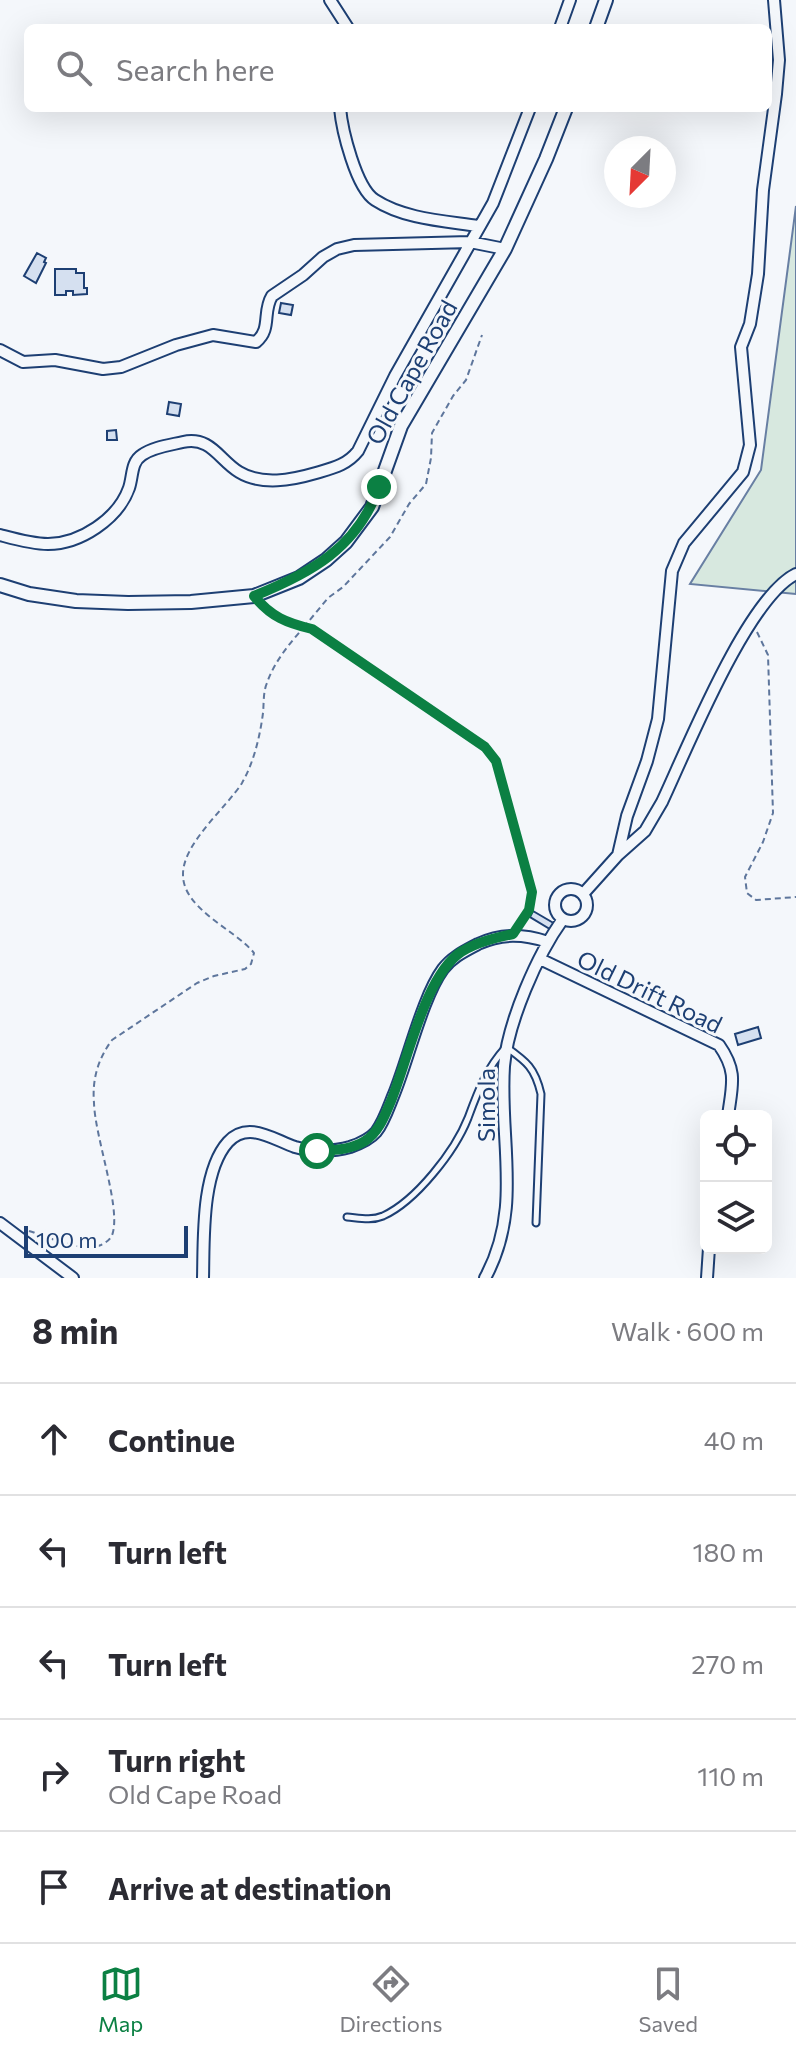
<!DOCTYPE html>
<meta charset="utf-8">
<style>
:root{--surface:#fff;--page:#f2f2f3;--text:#2b2b33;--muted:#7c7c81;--line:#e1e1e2;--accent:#0b8043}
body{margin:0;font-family:Commissioner,sans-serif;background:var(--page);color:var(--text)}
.controls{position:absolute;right:24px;bottom:24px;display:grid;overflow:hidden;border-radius:12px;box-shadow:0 8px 32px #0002}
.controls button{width:72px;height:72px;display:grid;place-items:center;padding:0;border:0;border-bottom:2px solid var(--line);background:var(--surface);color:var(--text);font:40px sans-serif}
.compass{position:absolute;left:604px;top:136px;width:72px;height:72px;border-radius:50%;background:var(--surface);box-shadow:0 8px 32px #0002;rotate:204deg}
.scale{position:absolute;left:24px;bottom:20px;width:164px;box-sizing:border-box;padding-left:8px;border:4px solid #1d3f73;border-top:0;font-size:22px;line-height:28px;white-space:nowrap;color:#1d3f73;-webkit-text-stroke:6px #f4f7fb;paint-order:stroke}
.stop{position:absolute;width:24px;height:24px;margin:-18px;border:6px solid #0b8043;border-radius:50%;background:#fff}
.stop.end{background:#0b8043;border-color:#fff;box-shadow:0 2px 8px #0008}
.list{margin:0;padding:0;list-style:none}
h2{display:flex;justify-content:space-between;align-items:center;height:104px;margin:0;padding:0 32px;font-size:34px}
h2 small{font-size:26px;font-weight:400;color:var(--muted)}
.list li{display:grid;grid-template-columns:52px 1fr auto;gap:24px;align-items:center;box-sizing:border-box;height:112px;padding:0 32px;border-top:2px solid var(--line)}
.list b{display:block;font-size:30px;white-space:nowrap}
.list p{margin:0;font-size:26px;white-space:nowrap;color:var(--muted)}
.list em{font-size:26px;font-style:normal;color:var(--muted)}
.icon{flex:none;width:44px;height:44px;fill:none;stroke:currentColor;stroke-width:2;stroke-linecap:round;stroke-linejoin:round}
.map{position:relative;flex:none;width:796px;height:1278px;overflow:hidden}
.search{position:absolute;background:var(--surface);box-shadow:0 8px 32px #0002;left:24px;right:24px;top:24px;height:88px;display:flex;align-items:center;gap:20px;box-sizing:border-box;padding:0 28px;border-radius:12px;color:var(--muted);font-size:30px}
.sheet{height:664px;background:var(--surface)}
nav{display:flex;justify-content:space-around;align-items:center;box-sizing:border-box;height:112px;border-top:2px solid var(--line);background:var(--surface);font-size:22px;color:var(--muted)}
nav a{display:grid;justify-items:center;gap:4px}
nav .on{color:var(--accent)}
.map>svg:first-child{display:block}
</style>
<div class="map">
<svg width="796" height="1278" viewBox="0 0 796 1278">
<rect width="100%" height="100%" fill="#f4f7fb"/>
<path fill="#d7e8df" stroke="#687fa3" stroke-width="2" d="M796 206V594L690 584 761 470Z"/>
<path fill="#d5e0f0" stroke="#1d3f73" stroke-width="2" d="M37 253 46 258 44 262 46 263 36 283 24 276Z
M55 269H76V273H84V288H87V294L73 295V291H66V295H55Z
M281 303 293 305 291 315 279 313Z
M169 402 181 404 179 416 167 414Z
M116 430 117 440H107V431Z
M533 911 562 928 558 934 530 917Z
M758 1027 761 1038 738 1045 735 1034Z"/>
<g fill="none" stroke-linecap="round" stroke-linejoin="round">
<defs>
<path id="service" d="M347 1217C359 1218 371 1221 383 1216 416 1201 455 1151 468 1118 478 1091 486 1069 506 1047 527 1062 535 1068 541 1094L536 1223"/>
<path id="minor" d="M330 0 348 28
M560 28 570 0
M340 108C342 130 356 188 375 200 404 219 445 221 478 226
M0 350 23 362 55 360 103 369 121 367 176 345 213 335 256 342C272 329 262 312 272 296L303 275 323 257 337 249 354 245 470 242 505 249
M0 535C15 539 32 544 48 544 80 544 118 519 129 488 133 476 131 462 142 455 153 447 170 445 183 442 211 436 219 460 239 472 262 486 292 480 316 473 333 468 347 465 358 451L395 376 493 203 530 108
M618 855 627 816 647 761 658 719 672 571 684 543 743 472 750 445 741 347 750 324 758 274 763 190 776 94 779 60 774 0
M555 905a16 16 0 1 1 32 0a16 16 0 1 1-32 0Z
M583 894 618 855 645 831 662 802C687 749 747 598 796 574
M540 959 719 1045C738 1072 732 1085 728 1116
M0 1223 73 1278
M203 1278C204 1240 201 1172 228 1142 248 1120 274 1140 295 1147 312 1152 333 1152 350 1147 359 1144 369 1140 376 1132 384 1122 389 1106 394 1094 408 1060 423 996 443 969 452 957 465 951 478 944 502 933 523 934 548 942
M485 1278C523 1209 499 1141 504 1066 508 1022 537 955 563 919
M707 1278 709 1248"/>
<path id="tertiary" d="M596 28 606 0
M0 585 29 594 76 601 128 603 191 602 254 596 299 578 326 560 346 542 372 507 401 426 505 249 546 159 566 108"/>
</defs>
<use href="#service" stroke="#1d3f73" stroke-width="9"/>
<use href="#minor" stroke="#1d3f73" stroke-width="14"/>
<use href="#tertiary" stroke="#1d3f73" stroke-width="16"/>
<path stroke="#5e769c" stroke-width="2" stroke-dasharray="6 4" stroke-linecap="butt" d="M260 604C271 618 287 624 304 627L328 598 343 587 390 537 409 504 426 484 431 458 432 433 453 396 466 380 482 335
M757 632 768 655 773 813 763 842 745 877 747 893 756 900 796 897
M29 1231C49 1237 81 1253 101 1245 107 1242 112 1238 113 1232 120 1204 95 1137 94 1103 92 1079 98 1059 112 1040L197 983 214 976 245 969 251 964 254 953C236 930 182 909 183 874 183 843 227 807 242 783 254 762 260 736 263 713 264 703 263 692 267 683 274 662 290 643 304 627L312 629 467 734 485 747 496 761 532 892V902L519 925"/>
<use href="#service" stroke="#f4f7fb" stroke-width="5"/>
<use href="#minor" stroke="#f4f7fb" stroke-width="10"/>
<use href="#tertiary" stroke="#f4f7fb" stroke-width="12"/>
</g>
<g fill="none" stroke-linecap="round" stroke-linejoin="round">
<path stroke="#0b8043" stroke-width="10" d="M317 1151C333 1150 351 1150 365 1141 379 1132 385 1115 391 1101 408 1060 425 976 461 952 477 942 495 938 513 934L529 910 532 892 496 761 485 747 312 629C287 623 271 617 254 596 311 573 357 548 379 487"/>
</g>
<g text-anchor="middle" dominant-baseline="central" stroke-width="6" stroke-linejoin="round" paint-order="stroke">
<g font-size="24" fill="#1d3f73" stroke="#f4f7fb">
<text transform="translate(411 372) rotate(-61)">Old Cape Road</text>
<text transform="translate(650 991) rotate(26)">Old Drift Road</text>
<text transform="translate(485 1105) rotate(-90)">Simola</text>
</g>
</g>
</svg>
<div class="controls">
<button><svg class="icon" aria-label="locate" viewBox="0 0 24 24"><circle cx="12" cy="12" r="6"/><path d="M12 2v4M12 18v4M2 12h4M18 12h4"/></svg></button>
<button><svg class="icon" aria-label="layers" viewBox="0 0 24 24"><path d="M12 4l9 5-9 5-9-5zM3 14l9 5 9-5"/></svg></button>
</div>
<svg class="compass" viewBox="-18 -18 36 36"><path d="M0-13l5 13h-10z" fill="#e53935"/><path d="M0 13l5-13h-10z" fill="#7c7c81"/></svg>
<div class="scale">100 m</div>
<div class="stop" style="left:317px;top:1151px"></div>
<div class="stop end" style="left:379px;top:487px"></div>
<div class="search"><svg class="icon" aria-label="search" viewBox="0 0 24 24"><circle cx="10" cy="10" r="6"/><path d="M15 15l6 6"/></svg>Search here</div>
</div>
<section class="sheet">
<h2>8 min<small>Walk · 600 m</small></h2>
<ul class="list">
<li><svg class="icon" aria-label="ahead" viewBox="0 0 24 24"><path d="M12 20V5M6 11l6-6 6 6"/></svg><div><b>Continue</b></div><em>40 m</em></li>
<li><svg class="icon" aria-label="left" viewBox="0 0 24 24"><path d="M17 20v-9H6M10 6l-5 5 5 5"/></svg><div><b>Turn left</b></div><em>180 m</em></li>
<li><svg class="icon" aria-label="left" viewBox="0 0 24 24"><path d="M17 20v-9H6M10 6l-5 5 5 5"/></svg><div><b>Turn left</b></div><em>270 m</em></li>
<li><svg class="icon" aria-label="right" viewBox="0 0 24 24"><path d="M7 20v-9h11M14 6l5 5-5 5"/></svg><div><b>Turn right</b><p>Old Cape Road</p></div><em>110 m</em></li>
<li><svg class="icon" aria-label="arrive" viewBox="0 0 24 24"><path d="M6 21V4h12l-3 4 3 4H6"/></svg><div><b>Arrive at destination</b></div></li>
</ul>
</section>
<nav>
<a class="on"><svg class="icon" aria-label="map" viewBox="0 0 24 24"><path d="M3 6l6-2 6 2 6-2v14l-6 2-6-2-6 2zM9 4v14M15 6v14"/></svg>Map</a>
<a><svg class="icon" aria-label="directions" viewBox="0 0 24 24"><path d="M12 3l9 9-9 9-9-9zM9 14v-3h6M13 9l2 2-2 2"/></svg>Directions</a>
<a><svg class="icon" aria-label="saved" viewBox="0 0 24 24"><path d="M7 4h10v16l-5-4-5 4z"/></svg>Saved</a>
</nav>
